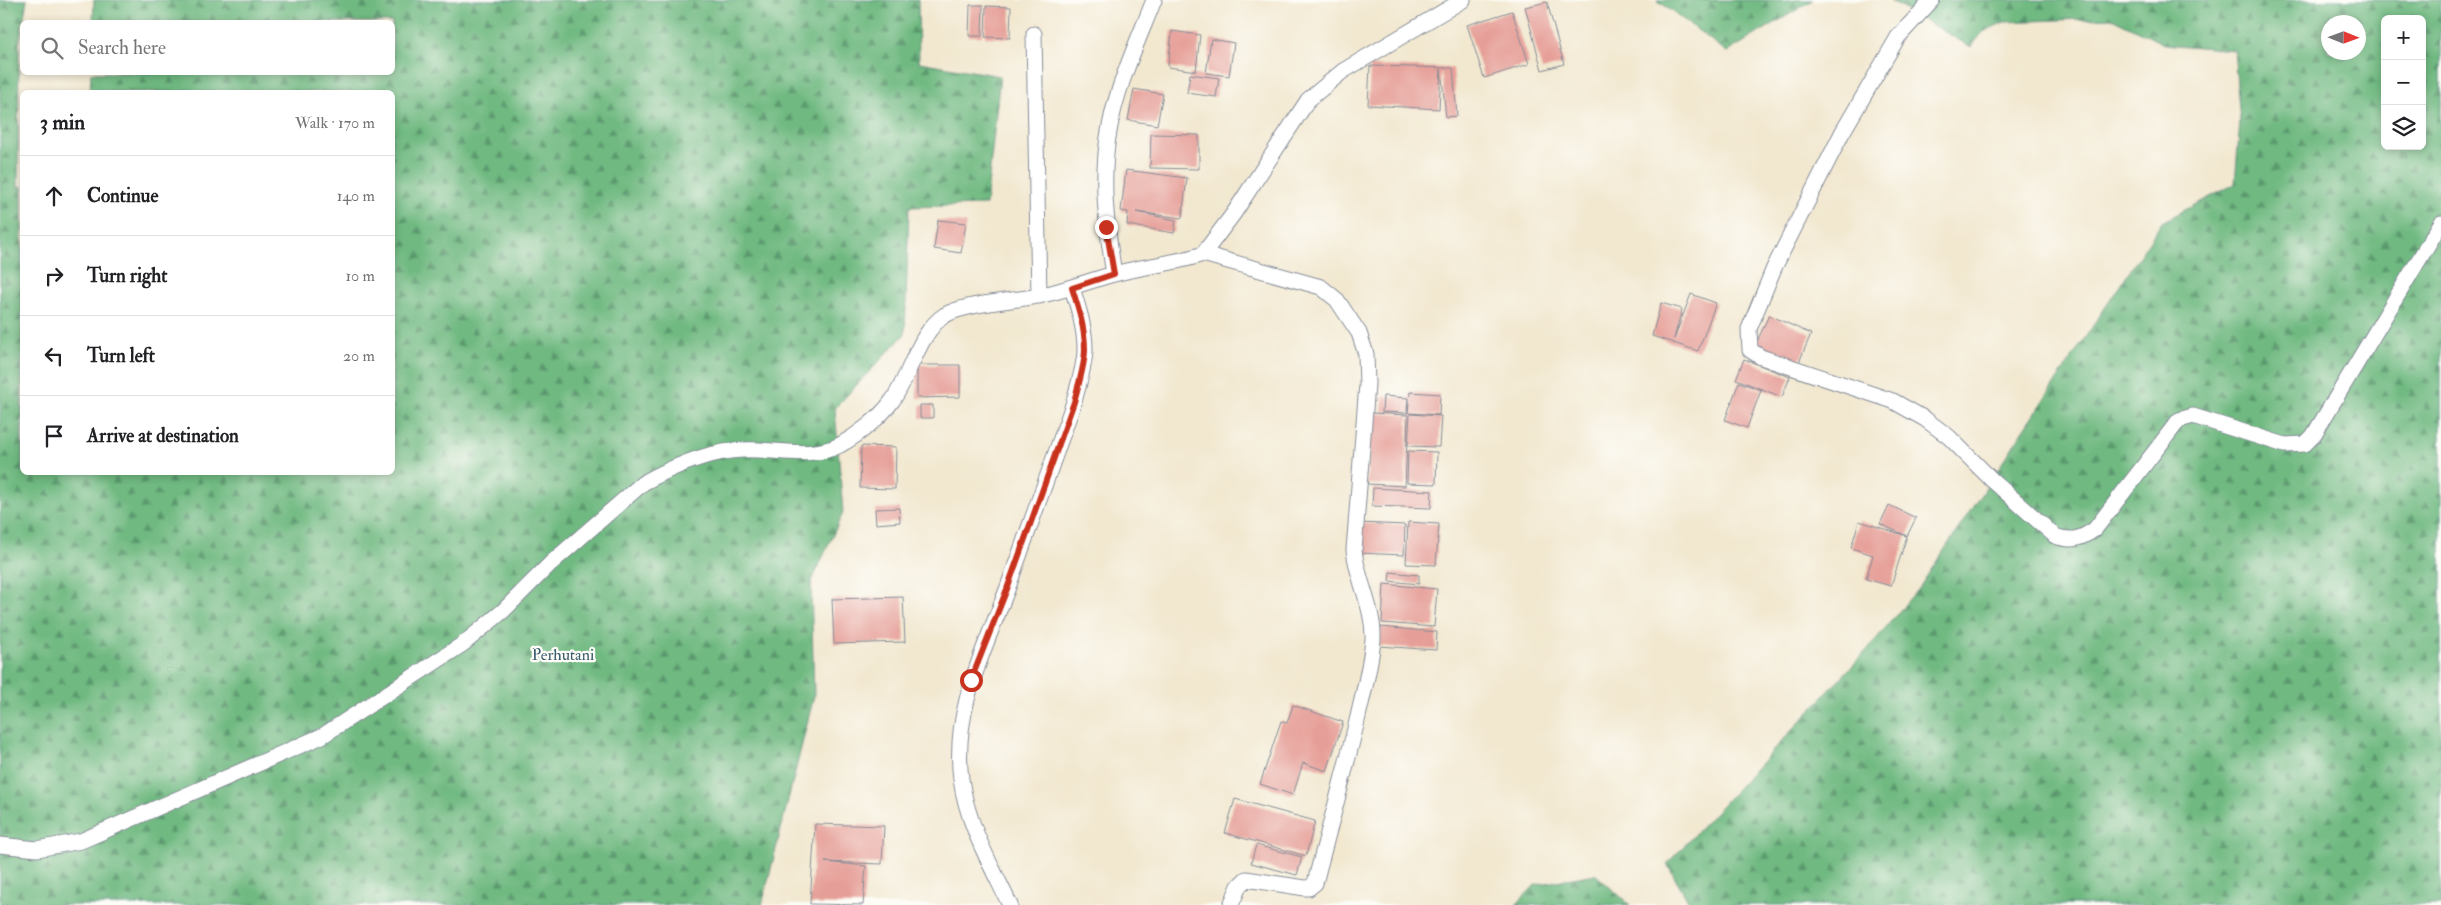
<!DOCTYPE html>
<meta charset="utf-8">
<style>
:root{--surface:#fff;--page:#f6f6f6;--text:#202124;--muted:#757577;--line:#e0e0e0}
body{margin:0;font-family:"IM FELL Double Pica",serif;background:var(--page);color:var(--text)}
.controls{position:absolute;right:15px;top:15px;display:grid;overflow:hidden;border-radius:8px;box-shadow:0 2px 8px #0003}
.controls button{width:45px;height:45px;display:grid;place-items:center;padding:0;border:0;border-bottom:1px solid var(--line);background:var(--surface);color:var(--text);font:25px sans-serif}
.compass{position:absolute;left:2321px;top:15px;width:45px;height:45px;border-radius:50%;background:var(--surface);box-shadow:0 2px 8px #0003;rotate:91deg}
.stop{position:absolute;width:15px;height:15px;margin:-11px;border:4px solid #c8321e;border-radius:50%;background:#fff}
.stop.end{background:#c8321e;border-color:#fff;box-shadow:0 1px 5px #0008}
.list{margin:0;padding:0;list-style:none}
h2{display:flex;justify-content:space-between;align-items:center;height:65px;margin:0;padding:0 20px;font-size:21px}
h2 small{font-size:16px;font-weight:400;color:var(--muted)}
.list li{display:grid;grid-template-columns:32px 1fr auto;gap:15px;align-items:center;box-sizing:border-box;height:80px;padding:0 20px;border-top:1px solid var(--line)}
.list b{display:block;font-size:19px;white-space:nowrap}
.list em{font-size:16px;font-style:normal;color:var(--muted)}
.icon{flex:none;width:28px;height:28px;fill:none;stroke:currentColor;stroke-width:2;stroke-linecap:round;stroke-linejoin:round}
.map{position:relative;flex:none;width:2441px;height:905px;overflow:hidden}
.search{position:absolute;background:var(--surface);box-shadow:0 2px 8px #0003;left:20px;top:20px;width:375px;height:55px;display:flex;align-items:center;gap:12px;box-sizing:border-box;padding:0 18px;border-radius:8px;color:var(--muted);font-size:19px}
.panel{position:absolute;background:var(--surface);box-shadow:0 2px 8px #0003;left:20px;top:90px;width:375px;height:385px;border-radius:8px}
.map>svg:first-child{display:block}
</style>
<div class="map">
<svg width="2441" height="905" viewBox="0 0 2441 905">
<defs>
<pattern id="forest-firs" width="22" height="20" patternUnits="userSpaceOnUse" patternTransform="scale(1.25)"><rect width="22" height="20" fill="#6fb981"/><path d="M5 1l3.5 6h-7zM16 11l3.5 6h-7z" fill="#5a976d"/></pattern>
</defs>
<rect width="100%" height="100%" fill="#fdfcf7"/>
<filter id="ink" filterUnits="userSpaceOnUse"><feTurbulence type="fractalNoise" baseFrequency=".02" numOctaves="2"/><feDisplacementMap in="SourceGraphic" scale="10" xChannelSelector="R" yChannelSelector="G"/><feConvolveMatrix kernelMatrix="1 2 1 2 8 2 1 2 1" color-interpolation-filters="sRGB"/></filter>
<filter id="wash" filterUnits="userSpaceOnUse"><feTurbulence type="fractalNoise" baseFrequency=".0096" numOctaves="4" result="noise"/><feDisplacementMap in="SourceGraphic" scale="20" xChannelSelector="R" yChannelSelector="G"/><feGaussianBlur stdDeviation="1.12" result="paint"/><feColorMatrix in="noise" values="0 0 0 0 0 0 0 0 0 0 0 0 0 0 0 0 0 1.4 0 .05"/><feComposite in="paint" operator="in"/></filter>
<g filter="url(#wash)">
<rect width="100%" height="100%" fill="#f2e8d0"/>
<path fill="url(#forest-firs)" stroke="#457470" fill-rule="evenodd" d="M0 0H27L19 44 18 188 22 186V472H392V92H90L91 73 392 72V22H93L94 0H918L919 62 1000 76 986 205 909 207 905 334 835 408 843 513 811 583 814 696 762 905H0Z
M1657 0H1813L1727 52Z
M1890 0H2441V905H1691L1667 864 1868 649 1921 585 2162 222 2235 184 2240 120 2234 50 2164 44 2112 18 2004 22 1983 32 1971 47ZM2385 19H2422V146H2385ZM2328 22H2358V52H2328Z
M1595 874 1630 905H1516L1535 885Z"/>
<g id="blocks">
<path fill="#e69f98" d="M1547 2 1564 64 1542 70 1525 7Z
M970 5H983L982 36H969Z
M986 6 1011 7 1010 38 985 37Z
M1512 11 1529 64 1484 78 1467 25Z
M1172 31 1200 35 1196 71 1168 67Z
M1211 39 1234 43 1229 76 1206 73Z
M1370 66 1453 68 1457 116 1446 117 1441 69 1439 109 1368 105Z
M1190 74 1219 78 1216 97 1187 93Z
M1134 89 1163 94 1157 125 1128 120Z
M1151 134 1199 135V169L1150 168Z
M1126 170 1187 178 1182 218 1136 212 1176 220 1174 233 1127 225 1128 212 1121 211Z
M938 220 966 223 961 253 934 249Z
M1691 294 1716 303 1698 351 1652 336 1661 303 1682 309 1674 339Z
M1769 315 1811 334 1797 367 1754 348Z
M1744 359 1790 377 1782 397 1736 379Z
M917 365H960V397L917 398Z
M1739 382 1761 390 1747 428 1725 420Z
M1410 392 1440 394 1439 415 1408 413Z
M1383 396 1408 398 1407 413 1382 412Z
M920 405H933V418H920Z
M1371 413 1408 415 1405 486 1367 484Z
M1410 414 1441 416 1439 447 1408 446Z
M861 446 896 447 895 489 860 488Z
M1408 451 1437 452 1436 484 1407 483Z
M1373 488 1432 491 1431 508 1372 506Z
M1889 505 1916 518 1907 536 1891 586 1866 579 1873 555 1851 548 1859 521 1907 536 1880 524Z
M899 508 900 522 876 524 875 509Z
M1408 522 1439 524 1436 565 1406 564Z
M1359 523 1405 525 1404 555 1358 553Z
M1390 572 1419 575V584L1389 581Z
M1384 584 1437 589 1434 627 1382 623Z
M903 597 905 642 834 644 832 599Z
M1381 627 1437 632 1436 650 1379 646Z
M1293 705 1343 722 1327 771 1303 763 1293 795 1260 784 1281 721 1287 723Z
M1235 799 1315 821 1306 856 1225 833Z
M815 824 884 826 882 864 825 862 866 866 863 905 810 904Z
M1256 845 1302 857 1297 875 1251 863Z"/>
</g>
</g>
<g filter="url(#ink)">
<use href="#blocks" fill-opacity="0" stroke="#868c97" stroke-width="1"/>
<g fill="none" stroke-linecap="round" stroke-linejoin="round">
<defs>
<path id="minor" d="M1932 0 1898 37 1842 133 1774 268 1749 329 1750 350 1761 357 1893 401 1925 419 1949 437 1991 479 2055 536C2072 542 2081 539 2095 529L2179 420 2193 416 2285 445 2305 444 2313 436 2441 223
M1034 34 1039 296
M1203 254 1321 287 1337 300 1359 333 1366 354 1367 384 1354 550C1357 580 1374 608 1373 639 1371 666 1363 694 1357 721 1344 775 1329 829 1315 883L1309 888H1305L1246 879 1239 886 1231 905
M1114 274C1106 225 1100 175 1110 126 1118 83 1138 41 1154 0
M0 845 37 849 81 841 322 736 463 644 503 611 550 564 643 483C672 467 709 451 743 450 774 448 811 460 840 445 858 435 880 418 892 401 909 378 919 331 945 315 966 303 1013 301 1038 296 1064 291 1088 281 1114 274 1143 266 1174 264 1203 254L1234 213 1308 100 1343 71 1463 0
M1010 905C991 865 967 824 961 779 952 710 985 649 1008 587 1030 526 1052 464 1074 402 1078 385 1085 366 1085 349 1085 328 1078 307 1072 288"/>
</defs>
<use href="#minor" stroke="#868c97" stroke-width="17"/>
<use href="#minor" stroke="#fff" stroke-width="15"/>
</g>
</g>
<g fill="none" stroke-linecap="round" stroke-linejoin="round" filter="url(#ink)">
<path stroke="#c8321e" stroke-width="6" d="M971 680 1007 589 1074 402C1078 385 1085 366 1085 349 1085 328 1078 307 1072 288L1114 274 1106 227"/>
</g>
<g text-anchor="middle" dominant-baseline="central" stroke-width="4.5" stroke-linejoin="round" paint-order="stroke">
<g font-size="16" fill="#375a6d" stroke="#fdfcf7">
<text x="563" y="655">Perhutani</text>
</g>
</g>
</svg>
<div class="controls">
<button>+</button>
<button>−</button>
<button><svg class="icon" aria-label="layers" viewBox="0 0 24 24"><path d="M12 4l9 5-9 5-9-5zM3 14l9 5 9-5"/></svg></button>
</div>
<svg class="compass" viewBox="-18 -18 36 36"><path d="M0-13l5 13h-10z" fill="#e53935"/><path d="M0 13l5-13h-10z" fill="#757577"/></svg>
<div class="stop" style="left:971px;top:680px"></div>
<div class="stop end" style="left:1106px;top:227px"></div>
<div class="search"><svg class="icon" aria-label="search" viewBox="0 0 24 24"><circle cx="10" cy="10" r="6"/><path d="M15 15l6 6"/></svg>Search here</div>
<section class="panel">
<h2>3 min<small>Walk · 170 m</small></h2>
<ul class="list">
<li><svg class="icon" aria-label="ahead" viewBox="0 0 24 24"><path d="M12 20V5M6 11l6-6 6 6"/></svg><div><b>Continue</b></div><em>140 m</em></li>
<li><svg class="icon" aria-label="right" viewBox="0 0 24 24"><path d="M7 20v-9h11M14 6l5 5-5 5"/></svg><div><b>Turn right</b></div><em>10 m</em></li>
<li><svg class="icon" aria-label="left" viewBox="0 0 24 24"><path d="M17 20v-9H6M10 6l-5 5 5 5"/></svg><div><b>Turn left</b></div><em>20 m</em></li>
<li><svg class="icon" aria-label="arrive" viewBox="0 0 24 24"><path d="M6 21V4h12l-3 4 3 4H6"/></svg><div><b>Arrive at destination</b></div></li>
</ul>
</section>
</div>
